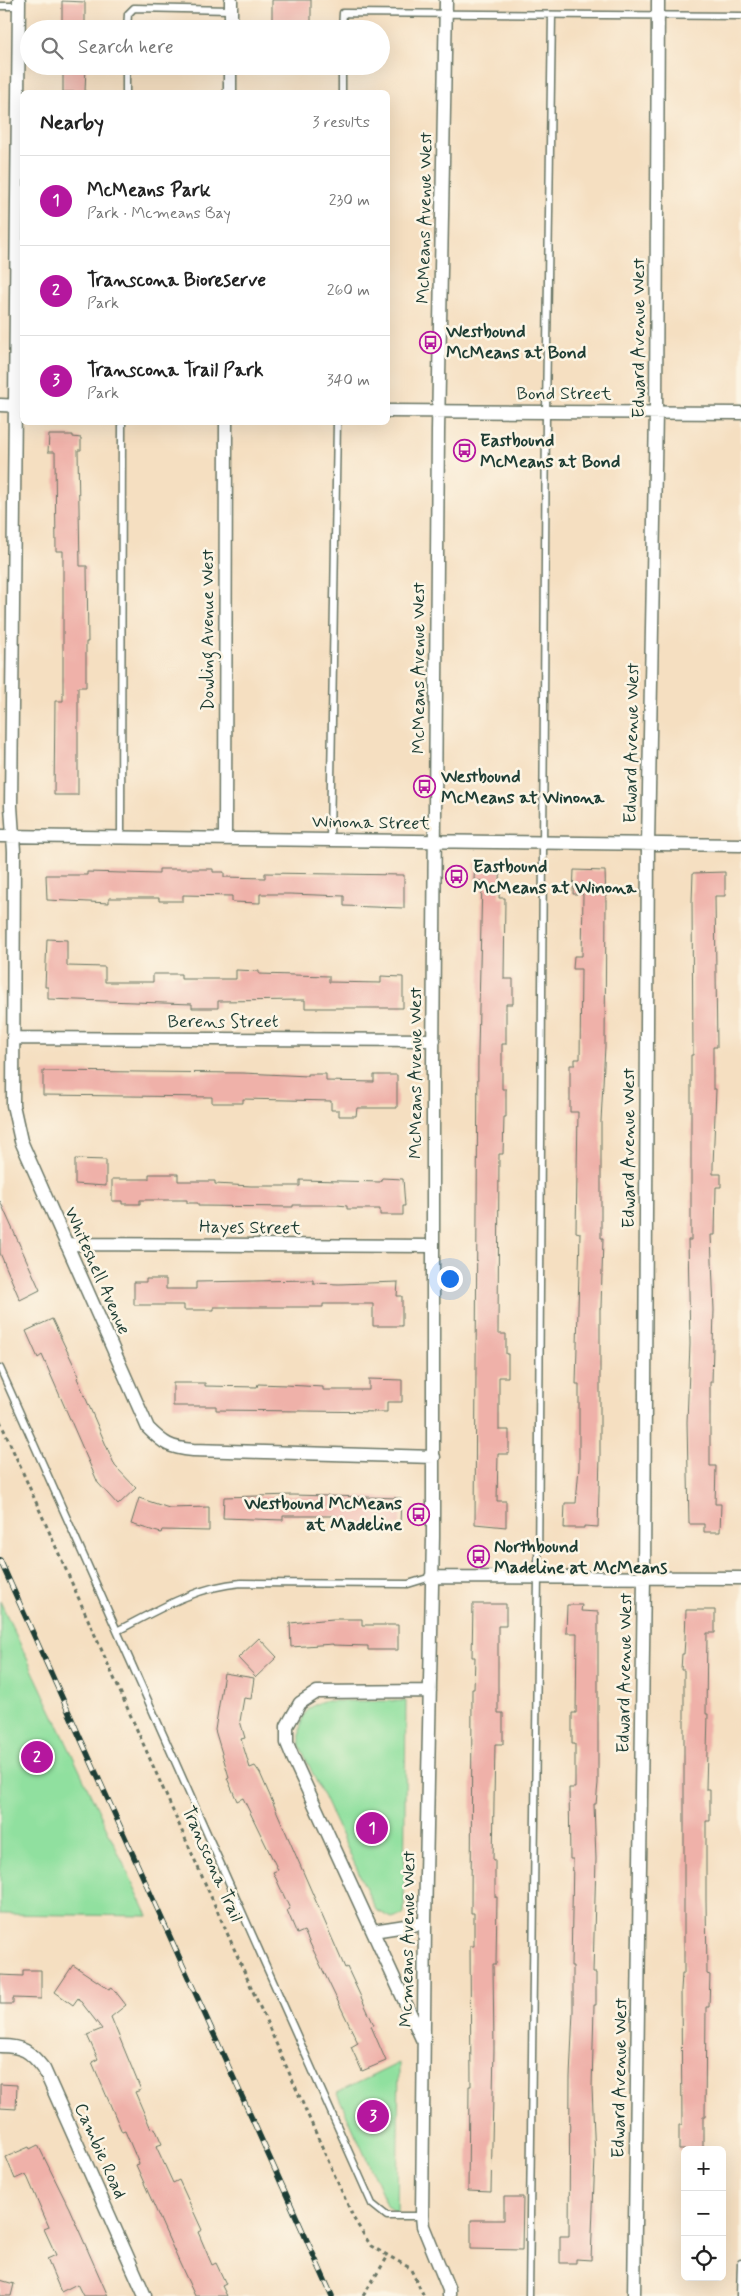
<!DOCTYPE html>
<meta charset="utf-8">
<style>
:root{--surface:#fff;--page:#f2f2f2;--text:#222;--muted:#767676;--line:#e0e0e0;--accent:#b5179e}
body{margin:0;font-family:Mynerve,sans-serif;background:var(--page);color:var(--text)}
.controls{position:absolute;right:15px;bottom:15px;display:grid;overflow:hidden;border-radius:8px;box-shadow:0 5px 20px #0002}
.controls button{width:45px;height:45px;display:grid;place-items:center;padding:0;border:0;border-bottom:1px solid var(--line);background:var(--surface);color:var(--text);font:25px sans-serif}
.you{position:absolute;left:449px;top:1278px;width:18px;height:18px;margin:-12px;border:4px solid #fff;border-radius:50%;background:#1a73e8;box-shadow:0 0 0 8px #1a73e833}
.badge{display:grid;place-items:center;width:32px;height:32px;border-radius:50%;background:var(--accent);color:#fff;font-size:16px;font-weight:700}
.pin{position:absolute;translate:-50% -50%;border:2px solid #fff;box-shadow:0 1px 5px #0006}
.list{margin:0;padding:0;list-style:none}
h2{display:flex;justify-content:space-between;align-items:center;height:65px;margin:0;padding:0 20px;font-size:21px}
h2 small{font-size:16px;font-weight:400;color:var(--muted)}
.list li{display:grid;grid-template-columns:32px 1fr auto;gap:15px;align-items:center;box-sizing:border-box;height:90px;padding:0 20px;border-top:1px solid var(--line)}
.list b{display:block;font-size:19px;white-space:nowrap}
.list p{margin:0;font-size:16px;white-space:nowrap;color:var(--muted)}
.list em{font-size:16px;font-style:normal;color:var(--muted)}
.icon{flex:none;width:28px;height:28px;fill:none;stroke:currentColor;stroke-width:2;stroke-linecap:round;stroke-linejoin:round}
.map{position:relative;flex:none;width:741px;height:2296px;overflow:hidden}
.search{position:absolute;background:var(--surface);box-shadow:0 5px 20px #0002;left:20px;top:20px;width:370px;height:55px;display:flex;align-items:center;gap:12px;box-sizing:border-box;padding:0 18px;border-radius:28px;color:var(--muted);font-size:19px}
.panel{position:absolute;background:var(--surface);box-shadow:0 5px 20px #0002;left:20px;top:90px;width:370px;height:335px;border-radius:8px}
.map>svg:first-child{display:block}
</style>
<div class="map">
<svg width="741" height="2296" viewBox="0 0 741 2296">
<rect width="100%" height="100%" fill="#fcf5e5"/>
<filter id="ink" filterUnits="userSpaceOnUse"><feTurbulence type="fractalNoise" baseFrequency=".02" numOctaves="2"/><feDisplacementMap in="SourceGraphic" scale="10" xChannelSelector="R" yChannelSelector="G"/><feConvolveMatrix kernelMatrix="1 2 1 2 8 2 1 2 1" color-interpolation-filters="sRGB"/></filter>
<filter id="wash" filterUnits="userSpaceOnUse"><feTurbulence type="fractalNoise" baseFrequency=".0096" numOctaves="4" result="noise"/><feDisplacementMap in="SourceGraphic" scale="20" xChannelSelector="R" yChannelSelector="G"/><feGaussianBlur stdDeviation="1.12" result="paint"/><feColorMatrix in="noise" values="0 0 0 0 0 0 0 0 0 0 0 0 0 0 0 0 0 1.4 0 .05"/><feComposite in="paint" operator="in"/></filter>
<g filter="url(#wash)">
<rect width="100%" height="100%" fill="#f5dfc1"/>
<path fill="#90e09f" stroke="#588e6a" d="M0 1601 148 1916 0 1914Z
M323 1701H406L404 1914 392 1918 376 1910 300 1746C299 1723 301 1709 323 1701Z
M399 2063 397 2214 388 2207 337 2093Z"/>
<g id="blocks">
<path fill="#efb1a9" d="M272 0H311V22H272Z
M62 1 85 2V29H62Z
M63 66H86L85 92H63Z
M49 435H73V437L81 438V450H78L80 566H87L88 642H86V687H78V795H54L55 701H63V551H56L55 452H48Z
M475 863 501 864 499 898H505L504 979H513V1004H506V1044H502V1089H506V1117H504L503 1154H499L498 1334H506V1354H508V1377H499V1430H509V1454H498L497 1501H506V1527L475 1524 478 1051 482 881 474 880Z
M159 869H213V872H224V877L265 878V873L404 875V908L344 906V896L290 894H260V903L232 902V896L183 895V901H159V898H109V903L47 900 46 875H87V872L159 874Z
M574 870 605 871 606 902 605 1046 601 1121V1238H603L601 1308H600V1456L598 1527 584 1526V1528H564L565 1503H576L579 1467V1384H576L580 1233 576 1232 578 1112H570V1065H575V1059H580L581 969H573L574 956H582L583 894H573Z
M725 872V896H715L717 1047H713V1089H716L713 1166V1174H721V1187H716L715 1235H711L714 1310 712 1382H710V1466H716L715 1504H721L720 1532H704V1524H689L687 1422 690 1344 688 1240H691V1055H693L692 902 693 873Z
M47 939 67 940V966L105 967V982H153V974H181V979H236V970L259 971V974L329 976V982L381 983V976L403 977V1008H305V1000L218 1001V1008H192V1004L48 999V987H45Z
M43 1071 243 1073 308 1076V1074H326V1081L374 1082V1075H397V1108H357L356 1116H339V1110H331V1101L243 1099V1103H212V1097L43 1095Z
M75 1159 106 1160V1186L75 1184Z
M149 1174H178V1181H215V1184L251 1186H300V1180L380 1182 382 1178 403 1179 405 1206H403V1215H380V1209H347V1206L337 1205H293V1207L198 1206V1203H187V1200H140V1204H122V1201H112V1179H149Z
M0 1201 40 1290 20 1300 0 1253Z
M146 1279H166V1289H196V1282L313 1280V1283L339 1284 398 1282 397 1296H402V1326H373V1304H323V1307H214V1310H184V1305H134V1282H146Z
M52 1319 79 1376 77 1378 115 1466 136 1488 118 1505 98 1483 42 1355 38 1358 26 1331Z
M369 1379 402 1380V1402H387V1412L216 1410V1406H173V1383H205V1386L257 1387 258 1384 286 1385 323 1387V1390H369Z
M293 1495 401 1498 400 1525 337 1527V1516H283V1520L223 1518 224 1497Z
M139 1498 169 1508 209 1507V1531L162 1530 161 1533 131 1524Z
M473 1604H506V1626H498V1713H503V1744H495L493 1860H495V1897H497L496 1964H493L494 2048 491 2192 468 2191 469 2086H471L470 1946H474V1913H471L472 1689H474L475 1657H472Z
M567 1605H582L581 1611 598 1612V1783L596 1804H594L596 1859 593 1973H596V2005H594L592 2088 595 2157 591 2260 576 2259V2263H560V2236H569L570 2077 573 2011V1966H571L573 1859H570L569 1788H575V1744H572V1713H576L577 1633H566Z
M686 1610H715V1633H707L706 1714H708L706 1789H710V1821H706V1900L707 1974 710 1975 709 2007H706L705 2117H703V2150H679V2125H682L681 1990 682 1974H684V1670H681L682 1654H684L685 1639Z
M333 1619H362V1625H398V1650H368V1646L333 1645V1644L291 1647 290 1623Z
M259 1638 277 1657 256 1677 238 1658Z
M224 1673 254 1678 251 1699 244 1698 240 1721 245 1738 241 1739 250 1768 255 1766 260 1773 345 1968 347 1967 374 2025 371 2026 386 2061 362 2071 351 2047 358 2043 304 1931 297 1934 287 1910 290 1909 273 1872 278 1870 243 1798 237 1801 227 1778 229 1777 215 1730Z
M73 1965 109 1989 112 1987 126 2005 111 2017 141 2090 135 2092 151 2129 155 2128 162 2144 156 2146 173 2183 179 2180 202 2230 198 2232 212 2265 216 2263 226 2284 222 2286 227 2296H195L180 2264 136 2165 139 2164 125 2131 122 2132 92 2062 98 2059 87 2035 102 2029 78 1998 73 2005 55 1992Z
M23 1970H41V1999L13 1998V2004H0V1975L23 1976Z
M0 2084 17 2085 16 2109 0 2108Z
M38 2145 69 2208 108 2296H83L77 2284 61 2292 47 2259 56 2255 44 2229 49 2227 26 2174 15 2179 6 2157 29 2147 30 2149Z
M504 2197H523L522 2250 471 2249V2220H504Z
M0 2280 14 2284 11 2296H0Z"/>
</g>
</g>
<g filter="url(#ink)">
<use href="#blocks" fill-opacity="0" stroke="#6a7665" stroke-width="1"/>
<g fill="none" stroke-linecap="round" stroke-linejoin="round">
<defs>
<path id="service" d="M0 6H18
M127 29 128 14 134 8 231 10
M342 29 343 13 741 16
M126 92V66
M342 92V66
M121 836 122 422
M330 840 337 422
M0 1368 372 2204 387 2216H422
M117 1631C158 1610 194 1587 241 1583L408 1584 431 1577
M529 2296 538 1576 546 412 552 15
M740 2296 741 2263"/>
<path id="minor" d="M19 0 11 806 14 851 13 1105 21 1141 148 1428C164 1444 170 1448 193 1450L434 1457
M446 0 438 431 433 1066V1537L425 1923 422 2216 423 2226 449 2290V2296
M231 29V0
M230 92V66
M0 405 22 406
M388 411 741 413
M0 836 741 845
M225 838 226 422
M13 1038 434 1040
M66 1244 433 1246
M431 1577 741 1578
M373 1931 425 1923
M422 2039 294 1760 287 1743V1726L300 1703 317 1692 430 1691
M0 2046C23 2046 30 2051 44 2069L145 2296
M634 2296 644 1577 648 844 656 412 658 0"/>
</defs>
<use href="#service" stroke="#6a7665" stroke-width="9"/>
<use href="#minor" stroke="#6a7665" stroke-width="15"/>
<path stroke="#6a7665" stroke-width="3" stroke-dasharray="4 4" stroke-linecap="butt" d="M0 1421 354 2219 371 2246 410 2268 424 2296
M363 2296 388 2256"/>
<use href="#service" stroke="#fff" stroke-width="6"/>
<use href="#minor" stroke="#fff" stroke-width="12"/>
<defs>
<path id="rail" d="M0 1560 332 2296"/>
</defs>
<use href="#rail" stroke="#1f3d34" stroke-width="5.5"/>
<use href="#rail" stroke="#fcf5e5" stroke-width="4" stroke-dasharray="11" stroke-linecap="butt"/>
</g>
</g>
<defs>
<symbol id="bus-ring" viewBox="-11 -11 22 22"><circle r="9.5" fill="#fcf5e5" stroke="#b5179e" stroke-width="1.5"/><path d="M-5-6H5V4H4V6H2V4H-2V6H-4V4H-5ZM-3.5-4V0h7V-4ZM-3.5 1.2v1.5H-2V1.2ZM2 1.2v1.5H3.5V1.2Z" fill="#b5179e"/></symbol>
</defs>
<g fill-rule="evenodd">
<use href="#bus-ring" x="418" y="330" width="25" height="25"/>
<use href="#bus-ring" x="452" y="438" width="25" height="25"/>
<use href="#bus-ring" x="412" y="774" width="25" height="25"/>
<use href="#bus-ring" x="444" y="864" width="25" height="25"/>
<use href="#bus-ring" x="406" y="1502" width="25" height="25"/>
<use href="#bus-ring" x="466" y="1544" width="25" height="25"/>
</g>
<g text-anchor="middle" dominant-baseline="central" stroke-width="5" stroke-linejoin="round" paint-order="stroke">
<g font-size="18" fill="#1f3d34" stroke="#fcf5e5">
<text transform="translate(425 218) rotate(-89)">McMeans Avenue West</text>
<text transform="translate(639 338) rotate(-90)">Edward Avenue West</text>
<text x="564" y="394">Bond Street</text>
<text transform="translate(208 630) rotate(-90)">Dowling Avenue West</text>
<text transform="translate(419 668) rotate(-90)">McMeans Avenue West</text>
<text transform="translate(632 743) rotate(-89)">Edward Avenue West</text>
<text transform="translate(371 823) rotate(1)">Winona Street</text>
<text x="223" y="1022">Berens Street</text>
<text transform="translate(416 1073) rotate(-90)">McMeans Avenue West</text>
<text transform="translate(629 1148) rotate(-90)">Edward Avenue West</text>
<text transform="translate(250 1228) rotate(1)">Hayes Street</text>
<text transform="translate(97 1271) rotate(66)">Whiteshell Avenue</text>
<text transform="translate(625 1673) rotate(-89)">Edward Avenue West</text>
<text transform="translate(212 1864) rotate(66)">Transcona Trail</text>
<text transform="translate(408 1939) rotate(-89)">Mcmeans Avenue West</text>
<text transform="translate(620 2078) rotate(-89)">Edward Avenue West</text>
<text transform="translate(100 2151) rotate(66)">Cambie Road</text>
</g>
<g font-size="18" font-weight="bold" fill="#1f3d34" stroke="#fcf5e5" text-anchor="start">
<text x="446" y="332">Westbound<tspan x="446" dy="21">McMeans at Bond</tspan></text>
<text x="480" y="441">Eastbound<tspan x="480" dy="21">McMeans at Bond</tspan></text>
<text x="441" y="777">Westbound<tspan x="441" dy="21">McMeans at Winona</tspan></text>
<text x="473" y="867">Eastbound<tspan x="473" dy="21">McMeans at Winona</tspan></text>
<text x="402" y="1504" text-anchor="end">Westbound McMeans<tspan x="402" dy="21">at Madeline</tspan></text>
<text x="494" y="1547">Northbound<tspan x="494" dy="21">Madeline at McMeans</tspan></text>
</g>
</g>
</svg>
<div class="controls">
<button>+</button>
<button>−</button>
<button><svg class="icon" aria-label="locate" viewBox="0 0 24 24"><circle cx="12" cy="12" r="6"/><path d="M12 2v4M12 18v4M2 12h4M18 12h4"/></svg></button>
</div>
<div class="you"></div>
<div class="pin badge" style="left:372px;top:1828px">1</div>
<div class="pin badge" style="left:37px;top:1757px">2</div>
<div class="pin badge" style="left:373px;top:2116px">3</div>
<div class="search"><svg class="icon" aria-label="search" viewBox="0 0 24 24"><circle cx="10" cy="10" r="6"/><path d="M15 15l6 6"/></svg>Search here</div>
<section class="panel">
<h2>Nearby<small>3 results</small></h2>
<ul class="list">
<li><span class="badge">1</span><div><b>McMeans Park</b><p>Park · Mcmeans Bay</p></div><em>230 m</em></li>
<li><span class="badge">2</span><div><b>Transcona Bioreserve</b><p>Park</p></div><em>260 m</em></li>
<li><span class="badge">3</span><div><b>Transcona Trail Park</b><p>Park</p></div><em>340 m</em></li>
</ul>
</section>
</div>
